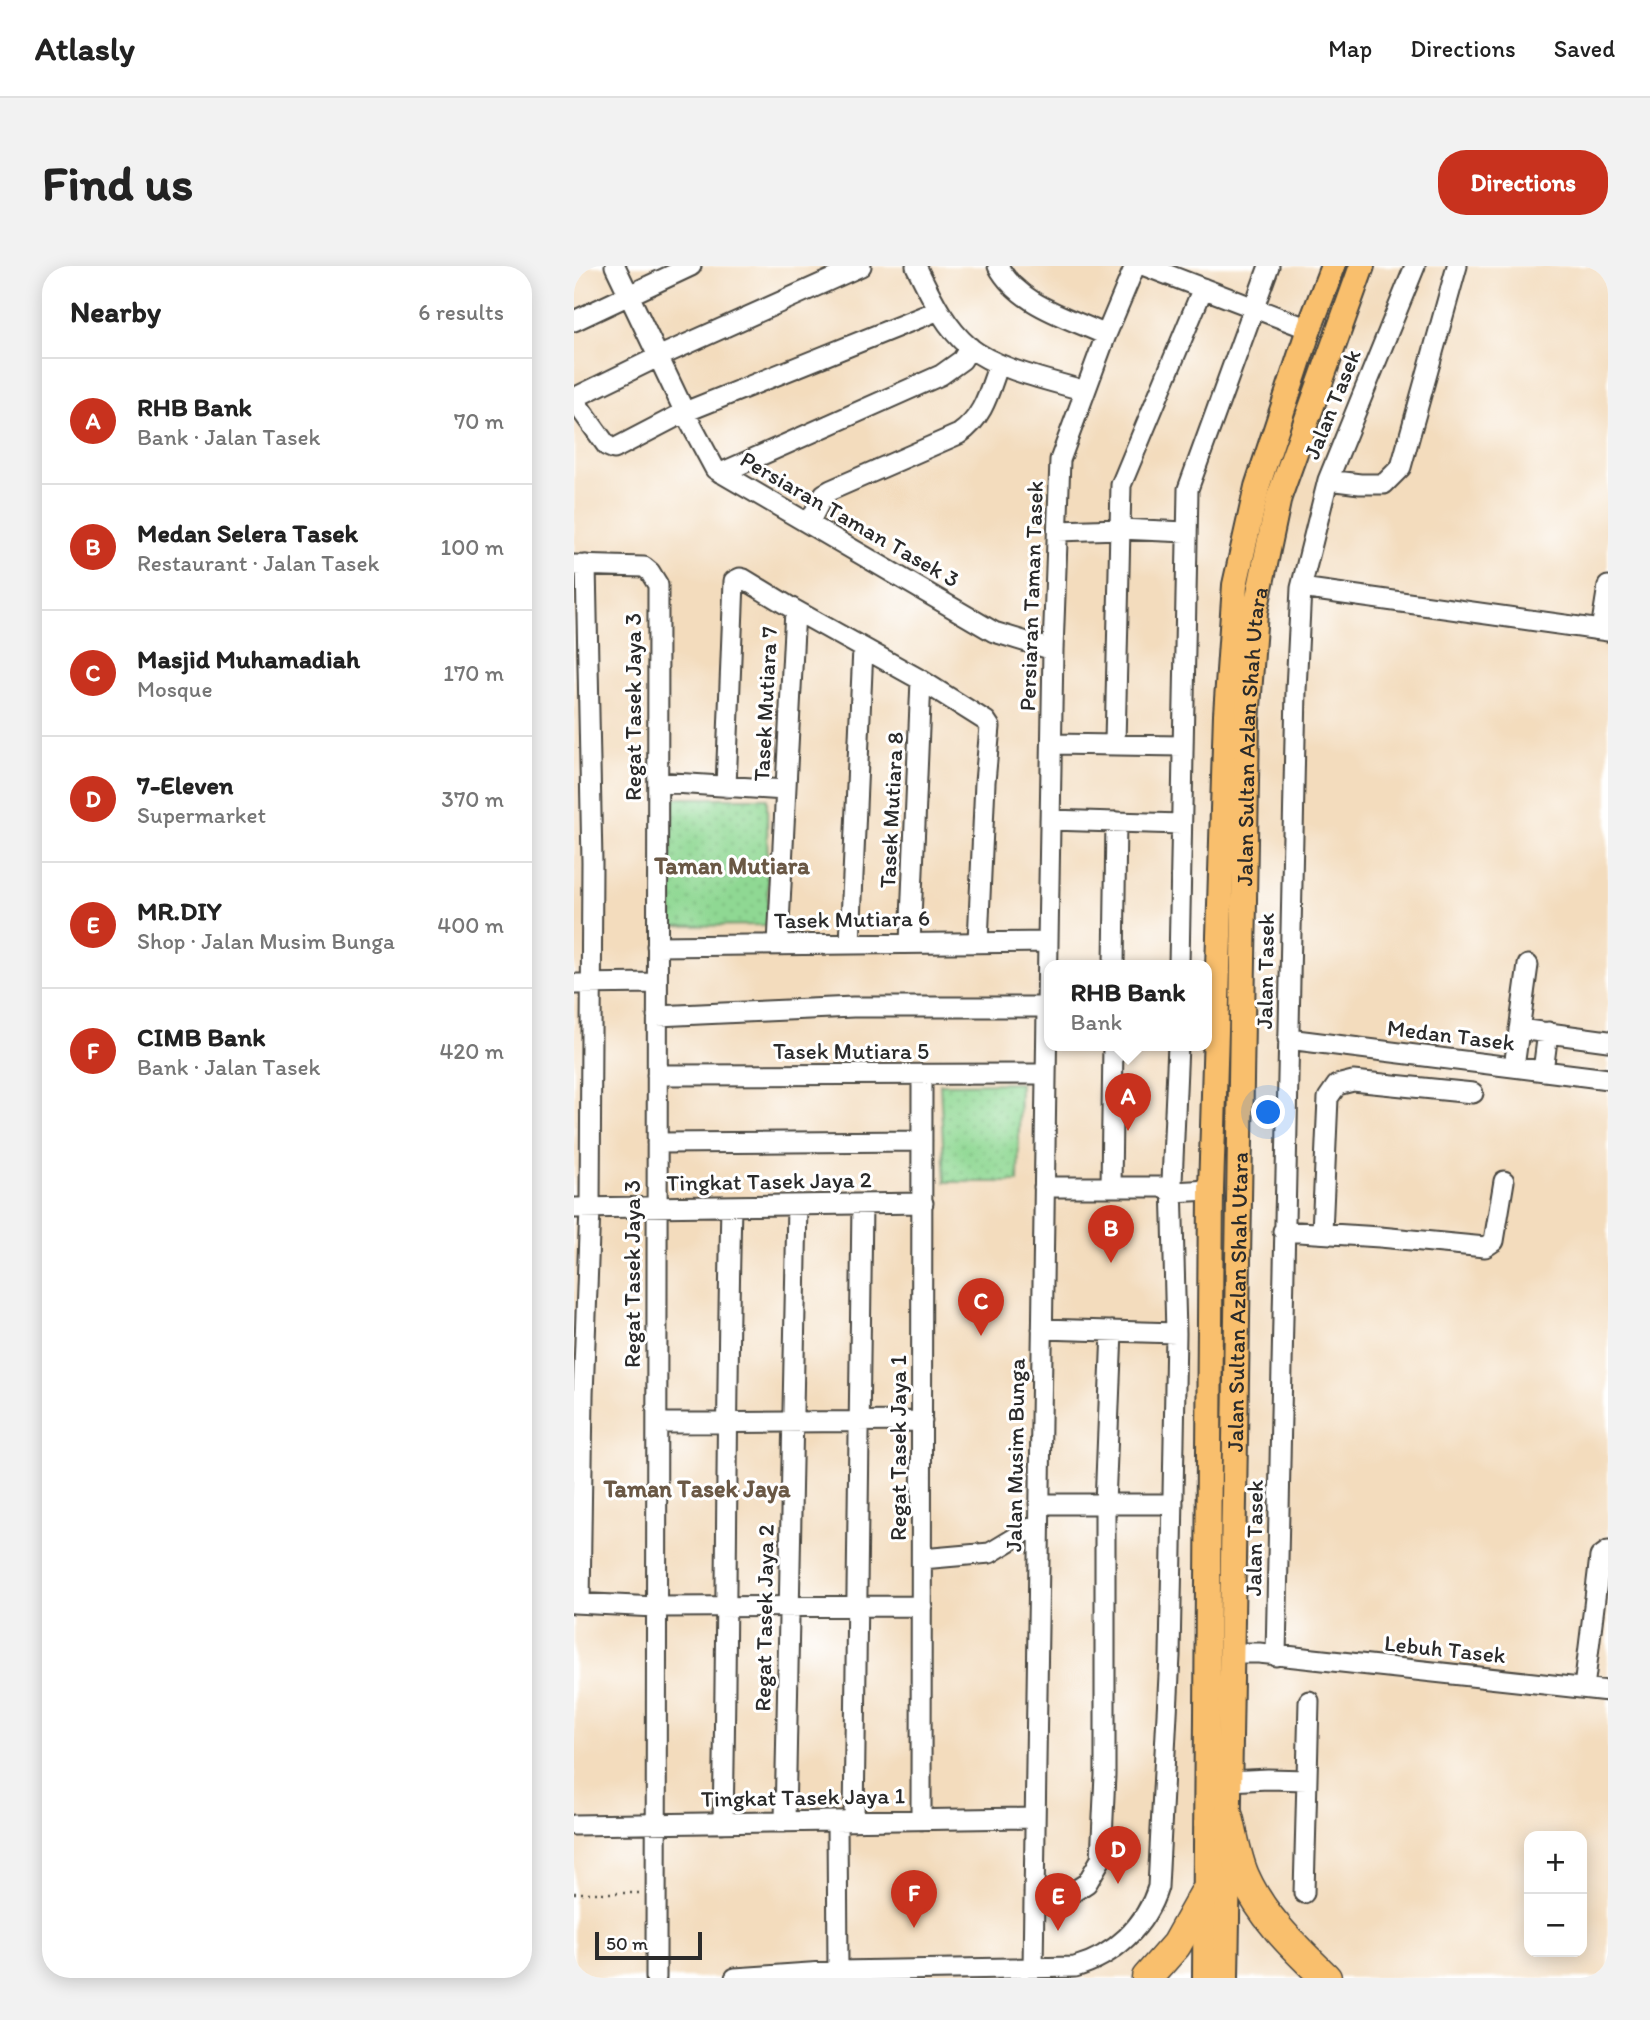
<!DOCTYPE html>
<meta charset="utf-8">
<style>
:root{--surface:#fff;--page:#f2f2f2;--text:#222;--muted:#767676;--line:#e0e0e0;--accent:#c8321e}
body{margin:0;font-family:Itim,sans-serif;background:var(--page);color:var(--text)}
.controls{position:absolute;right:21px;bottom:21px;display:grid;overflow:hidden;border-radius:14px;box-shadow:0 4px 18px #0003}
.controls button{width:63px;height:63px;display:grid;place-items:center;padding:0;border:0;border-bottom:2px solid var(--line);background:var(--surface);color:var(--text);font:35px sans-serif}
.scale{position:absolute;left:21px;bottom:18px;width:107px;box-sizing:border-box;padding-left:7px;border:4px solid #2b2b2b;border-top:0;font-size:19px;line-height:24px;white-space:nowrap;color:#2b2b2b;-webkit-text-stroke:5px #fff;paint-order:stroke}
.you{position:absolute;left:695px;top:847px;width:24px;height:24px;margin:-18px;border:5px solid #fff;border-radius:50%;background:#1a73e8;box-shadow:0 0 0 10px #1a73e833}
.badge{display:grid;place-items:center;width:46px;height:46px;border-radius:50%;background:var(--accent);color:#fff;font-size:23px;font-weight:700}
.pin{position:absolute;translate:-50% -58px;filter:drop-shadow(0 2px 4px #0008)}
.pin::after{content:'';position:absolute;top:37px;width:24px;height:21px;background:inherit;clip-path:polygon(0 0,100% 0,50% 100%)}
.popup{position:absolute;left:470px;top:694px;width:168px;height:91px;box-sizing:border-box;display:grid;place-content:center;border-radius:14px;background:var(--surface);filter:drop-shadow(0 2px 5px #0005);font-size:23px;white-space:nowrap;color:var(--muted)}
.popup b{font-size:26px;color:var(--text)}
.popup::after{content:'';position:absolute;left:50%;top:100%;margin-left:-14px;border:14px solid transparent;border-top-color:var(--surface)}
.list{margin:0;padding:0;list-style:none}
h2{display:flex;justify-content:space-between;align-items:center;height:91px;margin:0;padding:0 28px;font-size:30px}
h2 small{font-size:23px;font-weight:400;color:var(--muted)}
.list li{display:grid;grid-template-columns:46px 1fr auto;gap:21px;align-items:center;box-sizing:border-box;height:126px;padding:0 28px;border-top:2px solid var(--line)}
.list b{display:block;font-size:26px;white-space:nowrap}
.list p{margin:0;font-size:23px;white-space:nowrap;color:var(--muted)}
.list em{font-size:23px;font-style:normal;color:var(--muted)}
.map{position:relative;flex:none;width:1034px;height:1712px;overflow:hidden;border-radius:28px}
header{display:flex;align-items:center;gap:42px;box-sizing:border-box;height:98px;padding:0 35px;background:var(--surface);border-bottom:2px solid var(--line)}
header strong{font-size:33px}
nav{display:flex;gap:38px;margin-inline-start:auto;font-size:24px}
.intro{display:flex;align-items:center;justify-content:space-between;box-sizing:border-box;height:168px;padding:0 42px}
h1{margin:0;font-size:49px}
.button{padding:18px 32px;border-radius:28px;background:var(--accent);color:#fff;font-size:24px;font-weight:700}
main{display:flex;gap:42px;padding:0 42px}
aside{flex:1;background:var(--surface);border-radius:28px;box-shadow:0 4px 18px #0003}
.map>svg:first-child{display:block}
</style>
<header>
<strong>Atlasly</strong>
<nav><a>Map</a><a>Directions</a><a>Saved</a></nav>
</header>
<div class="intro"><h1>Find us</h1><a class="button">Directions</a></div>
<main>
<aside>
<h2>Nearby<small>6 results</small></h2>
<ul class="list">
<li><span class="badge">A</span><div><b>RHB Bank</b><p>Bank · Jalan Tasek</p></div><em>70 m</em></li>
<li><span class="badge">B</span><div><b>Medan Selera Tasek</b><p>Restaurant · Jalan Tasek</p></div><em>100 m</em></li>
<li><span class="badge">C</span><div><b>Masjid Muhamadiah</b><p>Mosque</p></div><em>170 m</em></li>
<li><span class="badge">D</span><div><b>7-Eleven</b><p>Supermarket</p></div><em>370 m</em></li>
<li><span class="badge">E</span><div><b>MR.DIY</b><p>Shop · Jalan Musim Bunga</p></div><em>400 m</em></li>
<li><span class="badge">F</span><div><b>CIMB Bank</b><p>Bank · Jalan Tasek</p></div><em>420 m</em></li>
</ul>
</aside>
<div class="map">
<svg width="1034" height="1712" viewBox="0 0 1034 1712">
<defs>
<pattern id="park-dots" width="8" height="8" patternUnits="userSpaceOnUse" patternTransform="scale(1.75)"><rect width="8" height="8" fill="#8fd893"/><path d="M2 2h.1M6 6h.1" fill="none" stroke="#7cba7f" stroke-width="1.8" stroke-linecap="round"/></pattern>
</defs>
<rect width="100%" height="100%" fill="#fff"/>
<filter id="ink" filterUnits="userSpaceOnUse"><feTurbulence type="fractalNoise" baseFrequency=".0143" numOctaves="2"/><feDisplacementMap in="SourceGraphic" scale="14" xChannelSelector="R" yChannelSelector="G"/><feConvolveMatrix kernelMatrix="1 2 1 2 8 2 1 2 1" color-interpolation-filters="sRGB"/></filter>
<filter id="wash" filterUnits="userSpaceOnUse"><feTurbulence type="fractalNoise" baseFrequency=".00686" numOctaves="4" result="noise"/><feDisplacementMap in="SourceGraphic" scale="28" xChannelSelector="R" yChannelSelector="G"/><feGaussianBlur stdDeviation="1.57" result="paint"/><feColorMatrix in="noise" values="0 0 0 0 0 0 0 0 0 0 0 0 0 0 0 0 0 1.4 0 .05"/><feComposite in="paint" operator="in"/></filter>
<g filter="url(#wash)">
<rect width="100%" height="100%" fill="#f3dcbd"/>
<path fill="url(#park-dots)" stroke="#5d825f" stroke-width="2" d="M96 532H193L194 659 98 660Z
M446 817 444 916H371L366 818Z"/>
</g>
<g filter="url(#ink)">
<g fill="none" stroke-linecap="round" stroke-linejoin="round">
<defs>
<path id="minor" d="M41 0 113 151 141 203 420 366 479 384
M342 0C356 28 370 60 395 81 424 104 475 114 511 125
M424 0C445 39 493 51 532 69
M571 0 735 63
M0 55 117 0
M0 132 84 91 287 0
M0 134 33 180 40 183 111 146 365 44
M147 207 367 109 388 94 396 81
M754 214 786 218H810L827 201 883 0
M235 257 250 228 257 224 385 168C410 151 415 125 425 98
M484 265 546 263 612 266
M0 299 70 301 76 306 84 319 82 1712
M727 322 1034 365
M1027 364 1034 320
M541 477 547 219 629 22
M478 478 608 480
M84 516 211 524
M152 521 160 315 166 312 170 313 221 344
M476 554 607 558
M336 677 347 414
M204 678 221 344 347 414 412 455 416 461 411 516 404 676
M276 678 289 382
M83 680 474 676
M540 699 542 556
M605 699 614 223 695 0
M0 718 83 717
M83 750 279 741H473
M945 763 1034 775
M714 773 1034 813
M940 801 954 699
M969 805 974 766
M83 809 472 808
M83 877 348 875
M537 920 539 779
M470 921H588L598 926 637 924
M0 942 349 937
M709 965 806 971 911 981 920 975 930 915
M748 966 754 832 763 819 779 815 899 827
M468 1063 602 1067
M83 1157 348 1155
M465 1238H599
M348 1293 416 1287 464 1258
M0 1337 82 1341 348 1340
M6 1337 9 1129 16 942 18 596 12 299
M656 1387H685L1034 1425
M702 1390 722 424 727 322 754 214 841 0
M1010 1422 1026 1291 1034 1285
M654 1515 694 1513 733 1514
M347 1554 348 809
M263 1555 264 1705
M280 1555 288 938
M211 1556 223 939
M149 1557C153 1351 152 1146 157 940
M0 1559 460 1552
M730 1627 735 1435
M460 1628H496L513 1617 527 1593 531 1509V1238L538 1065
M459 1702 474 676 479 384 486 194 532 69 561 0
M161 1712 264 1705 501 1701C540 1690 572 1660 584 1621L596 1390 602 1067 598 916 604 779"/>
<g id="major">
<path d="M631 1712 637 924 652 448 661 319 683 221 735 63 759 0"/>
<path id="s1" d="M652 1712 673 455 681 346 705 231 788 0"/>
</g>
<path id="highway" d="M654 1551C659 1570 662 1592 670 1610 688 1651 720 1681 752 1712
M573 1712 602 1679 630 1629"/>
</defs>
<use href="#minor" stroke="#494641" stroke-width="23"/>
<use href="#major" stroke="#494641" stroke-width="28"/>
<use href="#highway" stroke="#494641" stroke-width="33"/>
<path stroke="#494641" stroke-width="2.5" stroke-dasharray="2 5" stroke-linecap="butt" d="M0 1627H67"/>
<use href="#minor" stroke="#fff" stroke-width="19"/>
<use href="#major" stroke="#f9bf6d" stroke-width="24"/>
<use href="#highway" stroke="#f9bf6d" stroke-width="30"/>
</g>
</g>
<g text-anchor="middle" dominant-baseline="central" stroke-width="6" stroke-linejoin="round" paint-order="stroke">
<g font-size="23" fill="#2b2b2b" stroke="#fff">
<text transform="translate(758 138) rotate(-68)">Jalan Tasek</text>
<text transform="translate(276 253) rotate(30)">Persiaran Taman Tasek 3</text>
<text transform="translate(457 330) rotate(-88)">Persiaran Taman Tasek</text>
<text transform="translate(191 438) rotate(-87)">Tasek Mutiara 7</text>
<text transform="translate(59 441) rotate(-90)">Regat Tasek Jaya 3</text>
<text stroke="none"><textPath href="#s1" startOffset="1242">Jalan Sultan Azlan Shah Utara</textPath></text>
<text transform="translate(317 544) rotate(-87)">Tasek Mutiara 8</text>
<text transform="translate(278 653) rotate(-1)">Tasek Mutiara 6</text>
<text transform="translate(691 705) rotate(-89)">Jalan Tasek</text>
<text transform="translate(877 769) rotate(7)">Medan Tasek</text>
<text x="277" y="785">Tasek Mutiara 5</text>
<text transform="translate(195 915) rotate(-1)">Tingkat Tasek Jaya 2</text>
<text transform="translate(58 1008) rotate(-90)">Regat Tasek Jaya 3</text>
<text stroke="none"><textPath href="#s1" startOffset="676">Jalan Sultan Azlan Shah Utara</textPath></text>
<text transform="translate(324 1182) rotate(-90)">Regat Tasek Jaya 1</text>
<text transform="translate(441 1189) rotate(-89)">Jalan Musim Bunga</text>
<text transform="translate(680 1272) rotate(-89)">Jalan Tasek</text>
<text transform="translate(190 1352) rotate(-89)">Regat Tasek Jaya 2</text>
<text transform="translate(871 1383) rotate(6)">Lebuh Tasek</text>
<text transform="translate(229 1531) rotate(-1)">Tingkat Tasek Jaya 1</text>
</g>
<g font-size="24" font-weight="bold" fill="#6a5845" stroke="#fff">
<text x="158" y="599">Taman Mutiara</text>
<text x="123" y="1222">Taman Tasek Jaya</text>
</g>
</g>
</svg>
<div class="controls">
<button>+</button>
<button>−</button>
</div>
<div class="scale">50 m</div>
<div class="you"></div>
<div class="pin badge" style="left:554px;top:865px">A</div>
<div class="popup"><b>RHB Bank</b>Bank</div>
<div class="pin badge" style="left:537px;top:997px">B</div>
<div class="pin badge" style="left:407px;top:1070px">C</div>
<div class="pin badge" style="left:544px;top:1618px">D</div>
<div class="pin badge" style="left:484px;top:1665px">E</div>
<div class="pin badge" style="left:340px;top:1662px">F</div>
</div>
</main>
